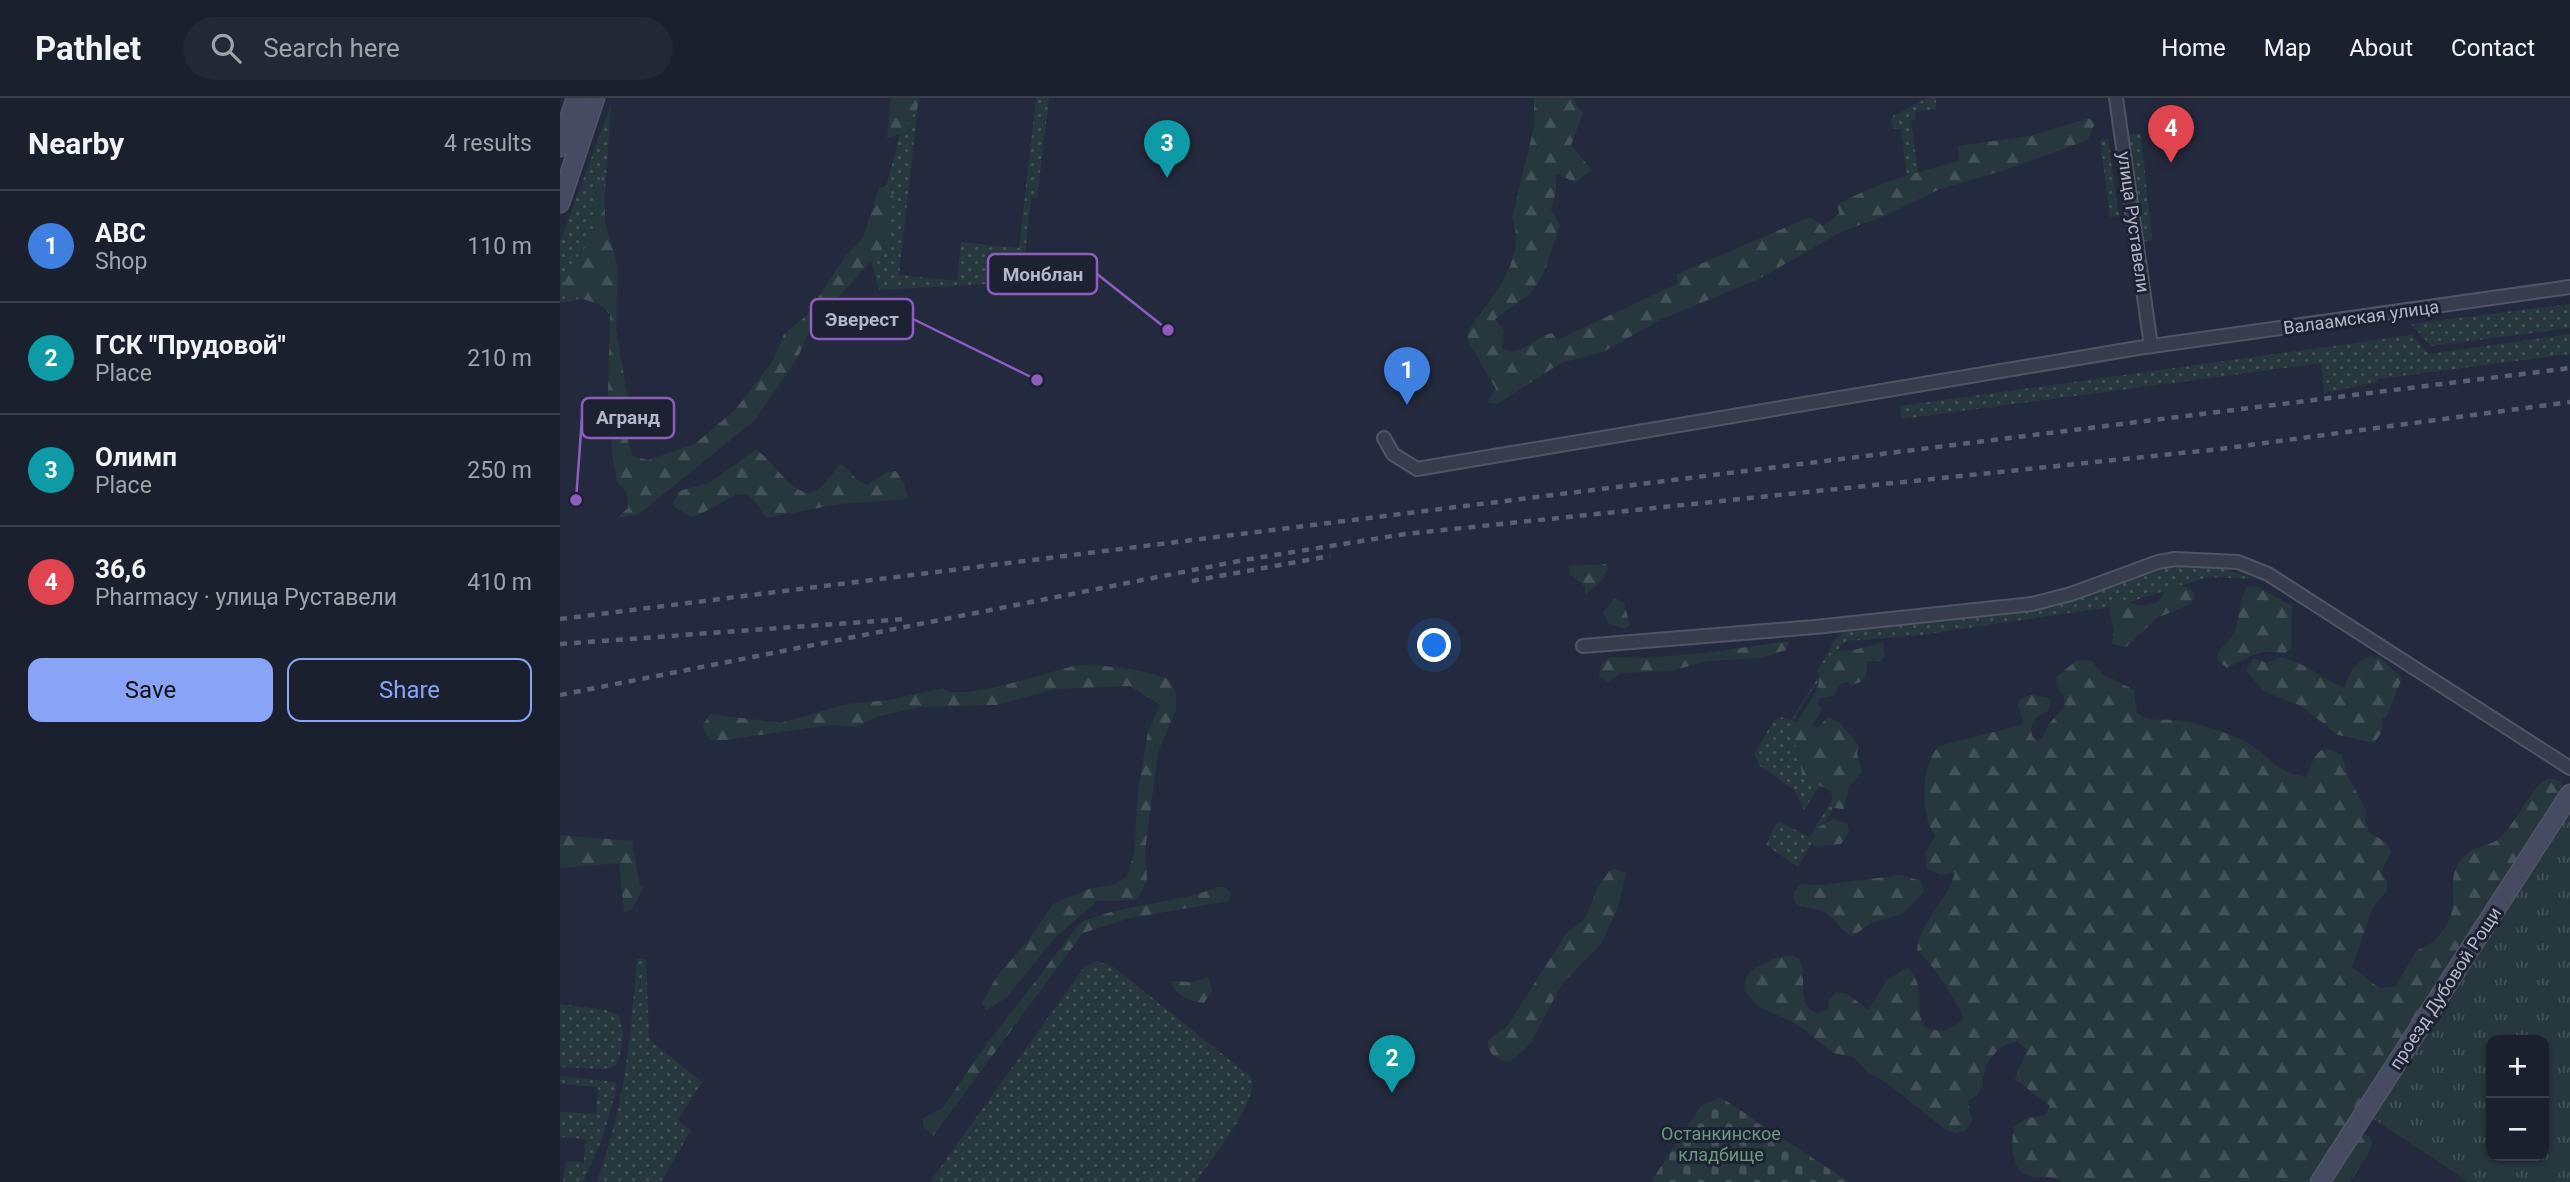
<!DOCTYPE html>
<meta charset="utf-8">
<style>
:root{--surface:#1b202e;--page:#242836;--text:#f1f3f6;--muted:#a0a3aa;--line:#393e4a;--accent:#89a3f7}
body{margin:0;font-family:Roboto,sans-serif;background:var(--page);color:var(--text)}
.controls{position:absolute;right:21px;bottom:21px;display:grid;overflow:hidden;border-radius:14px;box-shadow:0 2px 5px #0004}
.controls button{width:63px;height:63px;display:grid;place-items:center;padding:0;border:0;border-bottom:2px solid var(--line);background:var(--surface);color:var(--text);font:35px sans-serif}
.you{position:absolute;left:875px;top:548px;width:24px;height:24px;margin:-18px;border:5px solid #fff;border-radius:50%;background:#1a73e8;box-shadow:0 0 0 10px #1a73e833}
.badge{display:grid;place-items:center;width:46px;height:46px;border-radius:50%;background:var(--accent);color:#fff;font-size:23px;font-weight:700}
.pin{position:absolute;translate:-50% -58px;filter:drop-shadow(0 2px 4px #0008)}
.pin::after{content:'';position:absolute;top:37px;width:24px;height:21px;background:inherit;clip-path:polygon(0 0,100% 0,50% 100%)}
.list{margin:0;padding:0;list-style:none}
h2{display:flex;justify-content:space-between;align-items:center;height:91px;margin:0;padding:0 28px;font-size:30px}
h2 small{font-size:23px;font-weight:400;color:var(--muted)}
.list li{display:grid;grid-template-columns:46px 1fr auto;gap:21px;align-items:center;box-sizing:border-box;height:112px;padding:0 28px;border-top:2px solid var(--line)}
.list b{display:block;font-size:26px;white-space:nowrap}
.list p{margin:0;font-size:23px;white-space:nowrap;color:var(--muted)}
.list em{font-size:23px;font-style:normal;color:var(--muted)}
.actions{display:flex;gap:14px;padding:21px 28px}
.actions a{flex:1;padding:16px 0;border:2px solid var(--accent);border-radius:14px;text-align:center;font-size:24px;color:var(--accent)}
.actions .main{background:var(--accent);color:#111}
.icon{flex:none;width:38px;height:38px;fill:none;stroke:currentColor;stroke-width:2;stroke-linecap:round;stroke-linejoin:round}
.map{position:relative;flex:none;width:2010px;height:1084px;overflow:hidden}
header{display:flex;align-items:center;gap:42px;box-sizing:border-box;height:98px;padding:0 35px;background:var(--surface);border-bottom:2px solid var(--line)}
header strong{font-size:33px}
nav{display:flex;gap:38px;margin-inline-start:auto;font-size:24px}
.search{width:490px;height:63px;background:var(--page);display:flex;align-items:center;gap:18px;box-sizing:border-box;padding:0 24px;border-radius:38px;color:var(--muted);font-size:26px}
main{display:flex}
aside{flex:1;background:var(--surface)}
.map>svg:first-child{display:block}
</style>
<header>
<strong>Pathlet</strong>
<div class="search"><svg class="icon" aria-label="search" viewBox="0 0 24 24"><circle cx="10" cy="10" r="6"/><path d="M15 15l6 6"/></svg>Search here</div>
<nav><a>Home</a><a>Map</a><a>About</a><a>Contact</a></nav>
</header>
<main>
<aside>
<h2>Nearby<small>4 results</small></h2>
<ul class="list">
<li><span class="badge" style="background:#3f7fe0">1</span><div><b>ABC</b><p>Shop</p></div><em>110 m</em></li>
<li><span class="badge" style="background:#0f9aa8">2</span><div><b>ГСК &quot;Прудовой&quot;</b><p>Place</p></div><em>210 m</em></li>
<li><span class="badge" style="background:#0f9aa8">3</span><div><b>Олимп</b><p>Place</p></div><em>250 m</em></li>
<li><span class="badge" style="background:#e0444e">4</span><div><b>36,6</b><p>Pharmacy · улица Руставели</p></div><em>410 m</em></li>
</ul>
<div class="actions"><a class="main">Save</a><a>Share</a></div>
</aside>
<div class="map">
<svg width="2010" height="1084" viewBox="0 0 2010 1084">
<defs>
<pattern id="grass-dots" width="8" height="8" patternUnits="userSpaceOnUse" patternTransform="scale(1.75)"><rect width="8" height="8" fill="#26373e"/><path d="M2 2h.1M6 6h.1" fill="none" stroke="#435258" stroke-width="1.8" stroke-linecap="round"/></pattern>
<pattern id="forest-firs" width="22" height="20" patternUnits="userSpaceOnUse" patternTransform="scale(1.75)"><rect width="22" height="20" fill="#26373e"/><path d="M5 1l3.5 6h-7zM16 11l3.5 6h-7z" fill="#435258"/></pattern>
<pattern id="cemetery-stones" width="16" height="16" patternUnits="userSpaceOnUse" patternTransform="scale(1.75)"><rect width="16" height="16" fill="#26373e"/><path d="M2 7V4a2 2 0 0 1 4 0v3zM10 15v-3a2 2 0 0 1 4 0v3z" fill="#435258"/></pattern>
<pattern id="park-tufts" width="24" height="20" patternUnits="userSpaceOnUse" patternTransform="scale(1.75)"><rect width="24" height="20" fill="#26373e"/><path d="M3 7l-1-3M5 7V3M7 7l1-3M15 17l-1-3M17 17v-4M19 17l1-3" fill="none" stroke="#435258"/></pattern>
</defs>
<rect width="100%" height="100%" fill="#242a3d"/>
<path fill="url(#grass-dots)" d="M350 0H359L339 177 397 183 401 144 459 150 476 0H489L477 100H471L462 184 319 192 306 145C328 98 334 50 350 0Z
M1367 0H1376V11L1355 14 1356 22 1351 23 1358 74 1347 78 1341 31H1334L1330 24 1333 18Z
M51 7 44 109 48 196 3 205 0 203V144Z
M1581 35 1592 142 1582 144 1568 37Z
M1548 41 1559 118 1550 119 1540 42Z
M2010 206V230L1871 248 1851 226Z
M2010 236V256L1818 281V284L1764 295 1761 265 1342 321 1340 308 1852 237 1869 256Z
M1617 467 1657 469 1696 481 1648 479 1557 508 1354 538 1287 543 1281 548 1233 622 1300 665 1238 769 1206 747 1215 727 1220 724 1249 739 1276 696 1261 686 1244 712 1234 692 1200 668 1194 656 1214 622 1223 619 1231 622 1260 577 1257 574 1275 542 1285 532 1467 513 1502 505Z
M77 861H86L89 937 92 944 142 984 118 1022 131 1032 101 1084H37C65 1004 70 945 77 861Z
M537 863 555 870 692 980C699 1003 650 1063 636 1084H370L525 868Z
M0 906 46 912 58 917C66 928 63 957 55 968L44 971 0 969Z
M0 978 56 984 57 989 42 1042 23 1084H3L6 1063 24 1064 26 1041 0 1039V1014L36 1016 38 989 0 986Z"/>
<path fill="url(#forest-firs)" d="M331 0H359L357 11 340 36 327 40Z
M974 0H1012L1023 15 1011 47 1032 72 1015 84 996 76V93L991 112 1000 128 983 177 971 195 935 221 944 232 942 251C965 259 972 239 992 235L997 242 1117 186V176L1250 119 1263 128 1279 116 1278 106C1317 85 1356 74 1399 63L1398 48 1470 38 1529 20 1535 25 1528 42 1445 72 1380 91 1324 118 1281 134 1199 181 1102 221 1043 254 1001 265 937 306 927 305 936 291 909 245 907 235C929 201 969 161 952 120L974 29Z
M44 76 45 123 58 170 56 232 67 296 68 343 73 358 88 362 135 346 175 312 212 264 224 236 246 218 286 157 303 140 319 90 326 88 334 100 326 147 251 229 238 259 195 322 79 416 57 420 68 410 67 395 57 384 52 354 48 293 50 216 39 206 10 197 4 184C9 164 24 154 34 136 43 117 28 98 44 76Z
M195 352C213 358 237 413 262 388 269 382 274 373 280 366 292 371 291 381 307 387L327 374 336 373 344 385 348 401 279 406 206 420C180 373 170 408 131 419L112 407 119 393 149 385Z
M1046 466 1048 470 1043 481 1025 497V489L1010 476 1008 468Z
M1620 486 1634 494 1635 500 1630 506 1597 520 1566 549 1552 546 1554 532 1549 512 1555 500 1580 508 1598 504 1607 491Z
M1695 488 1732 508 1731 550 1725 555C1695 551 1692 559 1667 570L1657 561C1658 549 1671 544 1675 533 1680 519 1679 500 1687 489Z
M1055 500 1064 505 1070 527 1064 531 1048 525 1043 514Z
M1229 543 1226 552 1200 560 1147 563 1111 573 1061 575 1048 584 1039 578 1041 566 1050 559 1086 560 1146 555Z
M1323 545 1325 558 1320 563H1307C1307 576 1307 583 1292 587L1286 584 1280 586 1274 598 1261 600 1258 606 1262 611 1252 627 1258 629 1268 619 1280 625 1299 648 1297 655 1302 674 1289 689 1284 711 1274 710 1271 693 1242 680 1240 659 1230 636 1257 591 1262 570 1274 552C1291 556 1306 547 1323 545Z
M1811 558 1821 561 1842 580 1827 618 1822 621V634L1814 645 1778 637 1741 608 1703 593 1686 572 1693 560 1707 565 1720 559C1746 564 1760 580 1785 590 1787 576 1796 563 1811 558Z
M1524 562 1532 563 1541 575 1574 592 1577 615C1589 625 1608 620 1624 623 1643 627 1669 635 1686 644 1709 656 1716 676 1746 679 1755 660 1756 642 1782 657L1788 678 1806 712 1805 723 1809 734 1827 745 1831 755 1821 774 1827 783V793L1813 809 1792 869 1819 890 1835 889 1857 852C1875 848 1891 826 1893 808 1894 796 1891 780 1896 770 1909 743 1928 753 1943 737 1958 720 1966 700 1982 684L1989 680 2001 683 2003 694 1934 805 1916 825 1896 866 1885 874 1822 969 1789 1033 1771 1049 1754 1084H1503C1491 1076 1482 1081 1470 1078 1450 1074 1451 1043 1454 1029L1464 1021 1485 1017 1490 1008 1455 981C1458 969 1465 963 1466 951L1458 944C1437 944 1421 969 1423 988L1417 997 1408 1003 1412 1023 1406 1032 1396 1035 1386 1032 1327 985 1308 975 1294 959 1273 955 1237 926 1198 908 1185 894C1184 885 1185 876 1194 871 1265 831 1233 890 1248 909 1250 912 1254 913 1257 915L1268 912 1269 902 1276 894 1288 896 1308 912 1327 882 1348 869C1369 895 1352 908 1365 929 1381 936 1391 933 1404 920 1396 903 1371 862 1357 853 1359 825 1388 802 1395 774L1381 777 1367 771 1365 755 1375 738C1360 716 1360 668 1379 648L1461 627 1463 622 1457 606 1460 601 1471 597 1487 599 1491 603 1488 613C1477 617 1467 627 1473 639L1477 643 1482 641 1489 626 1504 609V599L1498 590 1496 579 1516 563Z
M519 567C551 568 578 570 609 581L616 595V612L598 654 585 753 587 783 576 802 537 803 493 842 446 900 426 912 422 905 437 878 467 844 493 806 531 790 554 787 567 778 574 755 578 693 588 634 600 607 570 588 495 591 436 607 360 609 316 619 296 629 270 627 165 642H150L142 629 150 616 221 625 287 606 329 602 383 590C396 606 494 572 519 567Z
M1274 721 1287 725 1289 734 1281 746 1255 749 1250 744 1257 730Z
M0 737 75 743 72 744 80 788 85 787 72 811 64 814 59 765 0 770Z
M1055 771 1066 775 1058 809 1041 846 1002 886 970 946 950 964C939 963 926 955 928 942L948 927 1005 837 1025 820 1038 789 1050 772Z
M1341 777 1361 783 1364 794 1342 816 1311 825 1293 838C1280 833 1275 818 1262 813 1253 809 1244 811 1235 805L1233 795 1240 786 1262 787Z
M657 789H665L671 795 669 803 570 820 523 835 373 1038 363 1028V1020L383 1010 420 955 520 825C564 805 613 807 657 789Z
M648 879 652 893 644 905C630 904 615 897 611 883L632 884Z
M1795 1035 1809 1038 1812 1043 1810 1053 1790 1084H1771Z"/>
<path fill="url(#cemetery-stones)" d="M1160 999 1289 1084H1091L1141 1008Z"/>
<path fill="url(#park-tufts)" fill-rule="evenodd" d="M2010 706V1084H1909L1812 1020ZM1931 942H1984V1058H1931Z"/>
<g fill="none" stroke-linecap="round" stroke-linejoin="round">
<defs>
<path id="street" d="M1556 0 1591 248
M824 340 833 356 857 371 1578 250 2010 189
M1023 548 1255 529 1472 506 1511 496 1598 464 1615 461 1678 464 1708 476 2010 670"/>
<path id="secondary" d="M0 49 16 0
M0 105 35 0
M1760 1084 2010 696"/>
</defs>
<use href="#street" stroke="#505565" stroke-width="16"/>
<use href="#secondary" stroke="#505565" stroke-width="21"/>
<use href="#street" stroke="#373d4d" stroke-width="12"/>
<use href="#secondary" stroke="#454b60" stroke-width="18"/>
<path stroke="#596074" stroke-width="4.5" stroke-dasharray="7 7" stroke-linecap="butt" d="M632 483 770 458
M0 521 2010 270
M0 546 344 521
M0 597 684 462 845 436 1660 351 2010 304"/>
</g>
<g text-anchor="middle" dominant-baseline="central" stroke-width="6" stroke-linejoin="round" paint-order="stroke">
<g font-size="18" fill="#b3b8c8" stroke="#1d2232">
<text transform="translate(1574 124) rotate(82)">улица Руставели</text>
<text transform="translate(1801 219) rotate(-8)">Валаамская улица</text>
<text transform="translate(1885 890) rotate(-57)">проезд Дубовой Рощи</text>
</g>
<g font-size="18" fill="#6a997c" stroke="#1d2232">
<text x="1161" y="1035">Останкинское<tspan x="1161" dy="21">кладбище</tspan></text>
</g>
</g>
<path fill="none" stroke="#8f5dc2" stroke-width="2.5" d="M608 232L537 176M477 282L353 221M16 402L22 320"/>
<g fill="#8f5dc2" stroke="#1d2232" stroke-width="2.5">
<circle cx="608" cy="232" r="7"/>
<circle cx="477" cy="282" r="7"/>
<circle cx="16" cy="402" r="7"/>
</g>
<g fill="#1d2232" stroke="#8f5dc2" stroke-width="2.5">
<rect x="428" y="156" width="109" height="40" rx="7"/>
<rect x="251" y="201" width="102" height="40" rx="7"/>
<rect x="22" y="300" width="92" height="40" rx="7"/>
</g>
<g font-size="19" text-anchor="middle" font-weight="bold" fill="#b3b8c8">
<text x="483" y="183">Монблан</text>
<text x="302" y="228">Эверест</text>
<text x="68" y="326">Агранд</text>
</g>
</svg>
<div class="controls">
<button>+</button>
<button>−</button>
</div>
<div class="you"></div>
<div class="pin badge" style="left:847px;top:307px;background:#3f7fe0">1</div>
<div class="pin badge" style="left:832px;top:995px;background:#0f9aa8">2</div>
<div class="pin badge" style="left:607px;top:80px;background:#0f9aa8">3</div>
<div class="pin badge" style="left:1611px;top:65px;background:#e0444e">4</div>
</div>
</main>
